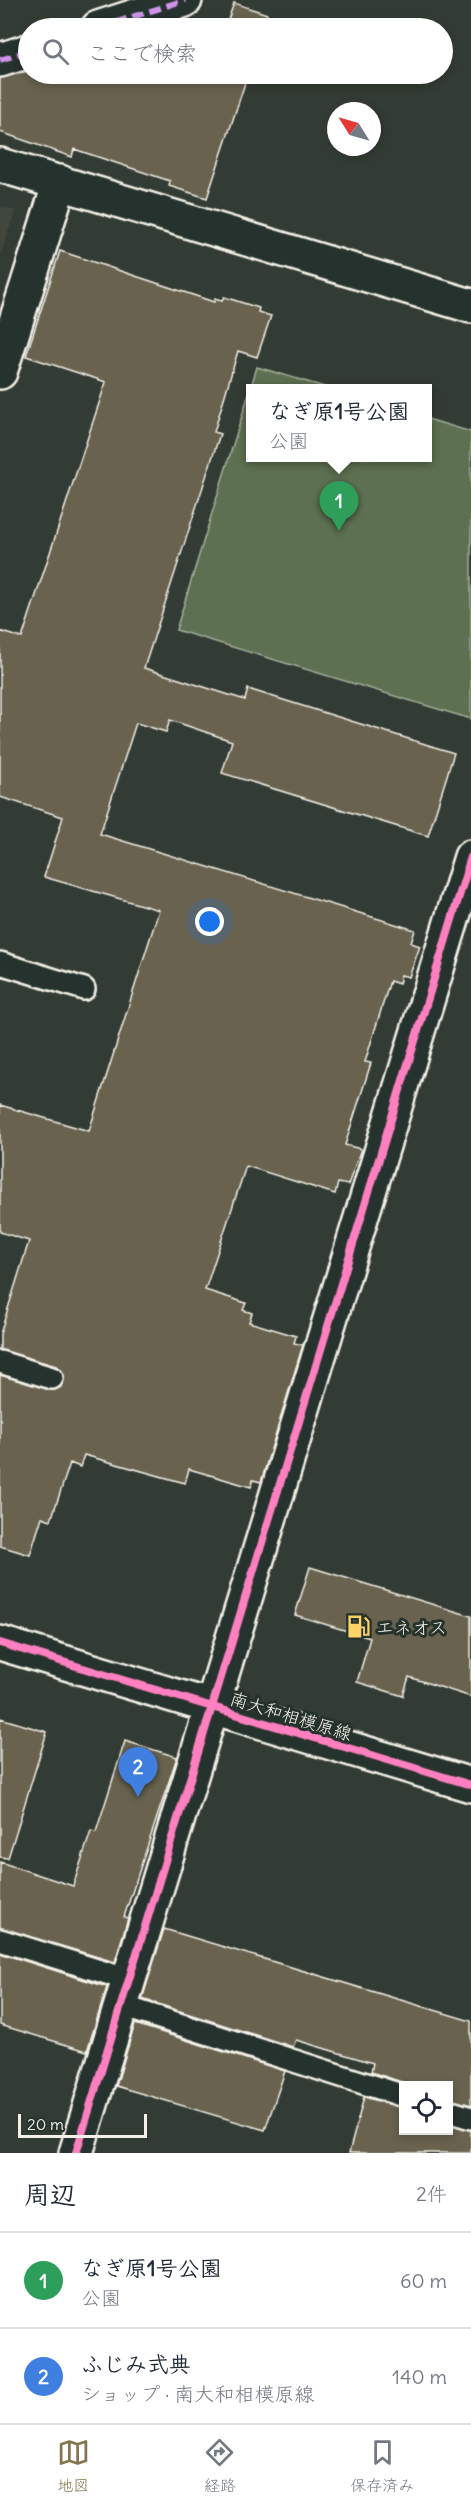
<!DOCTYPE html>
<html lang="ja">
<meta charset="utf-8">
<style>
:root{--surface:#fff;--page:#f6f6f7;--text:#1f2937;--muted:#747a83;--line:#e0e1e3;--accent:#84754c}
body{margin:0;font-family:Delius,"Klee One",sans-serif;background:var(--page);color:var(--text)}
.controls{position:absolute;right:18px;bottom:18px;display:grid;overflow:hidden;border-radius:0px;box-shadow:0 3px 9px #0003}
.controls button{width:54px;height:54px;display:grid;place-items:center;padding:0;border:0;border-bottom:2px solid var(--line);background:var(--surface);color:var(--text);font:30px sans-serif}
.compass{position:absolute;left:327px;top:102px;width:54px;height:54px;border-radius:50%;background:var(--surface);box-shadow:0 3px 9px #0003;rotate:307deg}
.scale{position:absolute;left:18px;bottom:15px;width:129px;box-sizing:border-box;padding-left:6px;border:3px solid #f4f1e8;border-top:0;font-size:16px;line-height:21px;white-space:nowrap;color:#f4f1e8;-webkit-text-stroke:4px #26332d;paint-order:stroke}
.you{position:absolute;left:210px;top:922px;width:21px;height:21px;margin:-15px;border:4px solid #fff;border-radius:50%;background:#1a73e8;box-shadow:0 0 0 9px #1a73e833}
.badge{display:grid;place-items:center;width:39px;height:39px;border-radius:50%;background:var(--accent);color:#fff;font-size:20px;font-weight:700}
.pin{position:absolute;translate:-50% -50px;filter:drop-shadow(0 2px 3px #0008)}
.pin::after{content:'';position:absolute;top:32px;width:21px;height:18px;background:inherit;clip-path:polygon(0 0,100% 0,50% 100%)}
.popup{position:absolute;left:246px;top:384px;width:186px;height:78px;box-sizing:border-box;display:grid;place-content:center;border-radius:0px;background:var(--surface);filter:drop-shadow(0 2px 4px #0005);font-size:20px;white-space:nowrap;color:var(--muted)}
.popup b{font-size:22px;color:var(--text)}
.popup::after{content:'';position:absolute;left:50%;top:100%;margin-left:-12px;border:12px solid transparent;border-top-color:var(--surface)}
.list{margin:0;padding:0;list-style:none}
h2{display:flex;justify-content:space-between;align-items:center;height:78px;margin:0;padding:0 24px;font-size:26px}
h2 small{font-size:20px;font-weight:400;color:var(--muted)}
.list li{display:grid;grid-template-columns:39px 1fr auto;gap:18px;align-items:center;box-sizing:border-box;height:96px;padding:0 24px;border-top:2px solid var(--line)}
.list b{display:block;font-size:22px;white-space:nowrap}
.list p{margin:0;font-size:20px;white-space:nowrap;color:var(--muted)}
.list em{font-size:20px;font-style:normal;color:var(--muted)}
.icon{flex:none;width:33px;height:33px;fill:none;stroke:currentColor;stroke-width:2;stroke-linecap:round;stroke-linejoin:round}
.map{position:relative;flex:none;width:471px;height:2153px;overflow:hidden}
.search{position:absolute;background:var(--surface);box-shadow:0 3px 9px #0003;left:18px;right:18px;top:18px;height:66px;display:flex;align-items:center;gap:15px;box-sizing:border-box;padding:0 21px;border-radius:33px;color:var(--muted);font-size:22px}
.sheet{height:270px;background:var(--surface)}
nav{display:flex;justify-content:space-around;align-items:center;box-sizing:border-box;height:84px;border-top:2px solid var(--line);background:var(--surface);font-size:16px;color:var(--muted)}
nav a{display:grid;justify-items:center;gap:3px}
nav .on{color:var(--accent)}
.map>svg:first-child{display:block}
</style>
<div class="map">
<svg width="471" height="2153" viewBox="0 0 471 2153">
<rect width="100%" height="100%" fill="#333c34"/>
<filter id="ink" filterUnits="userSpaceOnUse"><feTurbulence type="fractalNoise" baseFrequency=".0167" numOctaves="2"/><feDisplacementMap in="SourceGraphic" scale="12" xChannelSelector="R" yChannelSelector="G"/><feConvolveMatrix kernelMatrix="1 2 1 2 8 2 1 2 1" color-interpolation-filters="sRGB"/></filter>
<g filter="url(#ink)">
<path fill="#43473c" d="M0 206 15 211 0 256Z"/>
<path fill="#5d6f51" stroke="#a8b09c" stroke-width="1.5" d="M257 367 328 388H250V458H428V419L471 432V719L176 630Z"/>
<path fill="#686250" stroke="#f4f1e8" stroke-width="1.5" d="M234 3 267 14 263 28H225Z
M28 71V74H248L207 198 169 186 170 181 74 149 72 157 0 132V78Z
M60 251 214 302 215 299 222 301 224 297 259 308 258 312 271 316 257 357 238 351 214 432 220 434 144 668 245 700 248 689 454 753 428 836 222 773 232 741 170 720 166 732 136 723 100 834 415 930 411 943 420 946 409 977 401 975 399 984 390 981 365 1062 371 1063 345 1145 361 1149 348 1185 338 1183 335 1194 246 1166 205 1290 246 1303 243 1310 252 1313 249 1322 296 1336 294 1343 303 1345 261 1482 253 1480 251 1487 189 1469 185 1483 84 1455 80 1467 70 1463 51 1520 42 1517 30 1555 0 1546V1375L54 1390 61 1387 64 1376 56 1366 0 1350V1334L29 1241 0 1232V1105L89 1131 159 910 44 877 63 817 0 797V631L22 638 106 382 26 356Z
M310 1567 471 1616V1697L409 1677 403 1696 357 1682 370 1638 295 1615Z
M0 1718 47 1732 8 1858 0 1857Z
M125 1741 177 1757 124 1917 128 1918 115 1962 0 1928V1862L73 1886 91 1831 96 1832Z
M164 1929 471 2021V2105L448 2099V2085H411L371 2072 373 2063 296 2040 293 2047 142 1999Z
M0 1953 107 1987 87 2051 0 2025Z
M135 2024 285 2071 265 2130 116 2086Z
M364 2097 404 2108V2130H448V2124L471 2130V2153H349Z"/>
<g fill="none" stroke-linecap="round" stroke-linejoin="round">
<defs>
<path id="service" d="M0 963 84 989
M0 1362 52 1378
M0 1940 129 1980
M122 2006 404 2096
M448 2111 471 2118"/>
<path id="pedestrian" d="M98 28 185 0
M0 60 28 51"/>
<path id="minor" d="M0 165 471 306
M0 372 60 182
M76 2153 471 857"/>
<path id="tertiary" d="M0 1643 471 1785"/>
</defs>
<use href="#service" stroke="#f4f1e8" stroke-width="26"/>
<use href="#pedestrian" stroke="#f4f1e8" stroke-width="38"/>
<use href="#minor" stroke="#f4f1e8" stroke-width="38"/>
<use href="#tertiary" stroke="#f4f1e8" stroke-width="38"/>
<use href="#service" stroke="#26332d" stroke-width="21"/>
<use href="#pedestrian" stroke="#26332d" stroke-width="33"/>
<use href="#minor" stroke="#26332d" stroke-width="33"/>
<use href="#tertiary" stroke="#26332d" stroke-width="33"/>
<path stroke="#d193ec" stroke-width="6" stroke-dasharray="12 6" stroke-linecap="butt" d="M98 28 185 0
M0 60 28 51"/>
<defs>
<path id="cycleway" d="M0 1643 471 1785
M76 2153 471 857"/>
</defs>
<use href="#cycleway" stroke="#26332d" stroke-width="11"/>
<use href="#cycleway" stroke="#ff80c0" stroke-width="8"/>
</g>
</g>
<defs>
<symbol id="fuel-bare" viewBox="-9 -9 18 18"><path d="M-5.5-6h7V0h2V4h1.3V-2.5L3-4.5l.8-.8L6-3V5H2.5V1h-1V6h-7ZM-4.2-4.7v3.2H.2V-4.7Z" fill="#ffd166" stroke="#26332d" stroke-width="2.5" paint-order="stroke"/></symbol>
</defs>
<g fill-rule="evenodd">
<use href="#fuel-bare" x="342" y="1610" width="33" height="33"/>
</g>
<g text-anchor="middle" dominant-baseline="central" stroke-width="6" stroke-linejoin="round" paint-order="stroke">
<g font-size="18" fill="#f4f1e8" stroke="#26332d" text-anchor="start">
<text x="376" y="1627">エネオス</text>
</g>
<g font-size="18" fill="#f4f1e8" stroke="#26332d">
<text transform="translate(291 1716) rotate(17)">南大和相模原線</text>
</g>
</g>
</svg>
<div class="controls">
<button><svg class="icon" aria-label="locate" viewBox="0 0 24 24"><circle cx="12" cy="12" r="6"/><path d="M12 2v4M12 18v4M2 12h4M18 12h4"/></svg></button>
</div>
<svg class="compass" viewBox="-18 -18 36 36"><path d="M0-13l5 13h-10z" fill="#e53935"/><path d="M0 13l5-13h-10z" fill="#747a83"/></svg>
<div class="scale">20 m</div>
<div class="you"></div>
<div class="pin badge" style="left:339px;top:531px;background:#2e9e5b">1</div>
<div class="popup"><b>なぎ原1号公園</b>公園</div>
<div class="pin badge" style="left:138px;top:1797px;background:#3f7fe0">2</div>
<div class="search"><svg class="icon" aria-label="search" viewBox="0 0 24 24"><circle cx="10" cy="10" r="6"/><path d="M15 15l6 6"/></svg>ここで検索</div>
</div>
<section class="sheet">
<h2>周辺<small>2件</small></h2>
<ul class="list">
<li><span class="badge" style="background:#2e9e5b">1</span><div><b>なぎ原1号公園</b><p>公園</p></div><em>60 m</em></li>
<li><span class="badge" style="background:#3f7fe0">2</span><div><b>ふじみ式典</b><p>ショップ · 南大和相模原線</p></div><em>140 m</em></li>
</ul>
</section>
<nav>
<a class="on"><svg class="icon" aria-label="map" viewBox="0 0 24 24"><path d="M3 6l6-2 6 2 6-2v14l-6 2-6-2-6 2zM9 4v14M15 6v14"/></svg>地図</a>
<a><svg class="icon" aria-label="directions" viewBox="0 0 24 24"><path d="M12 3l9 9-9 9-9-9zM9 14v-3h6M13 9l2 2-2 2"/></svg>経路</a>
<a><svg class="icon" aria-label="saved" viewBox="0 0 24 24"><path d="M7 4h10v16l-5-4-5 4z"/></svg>保存済み</a>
</nav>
